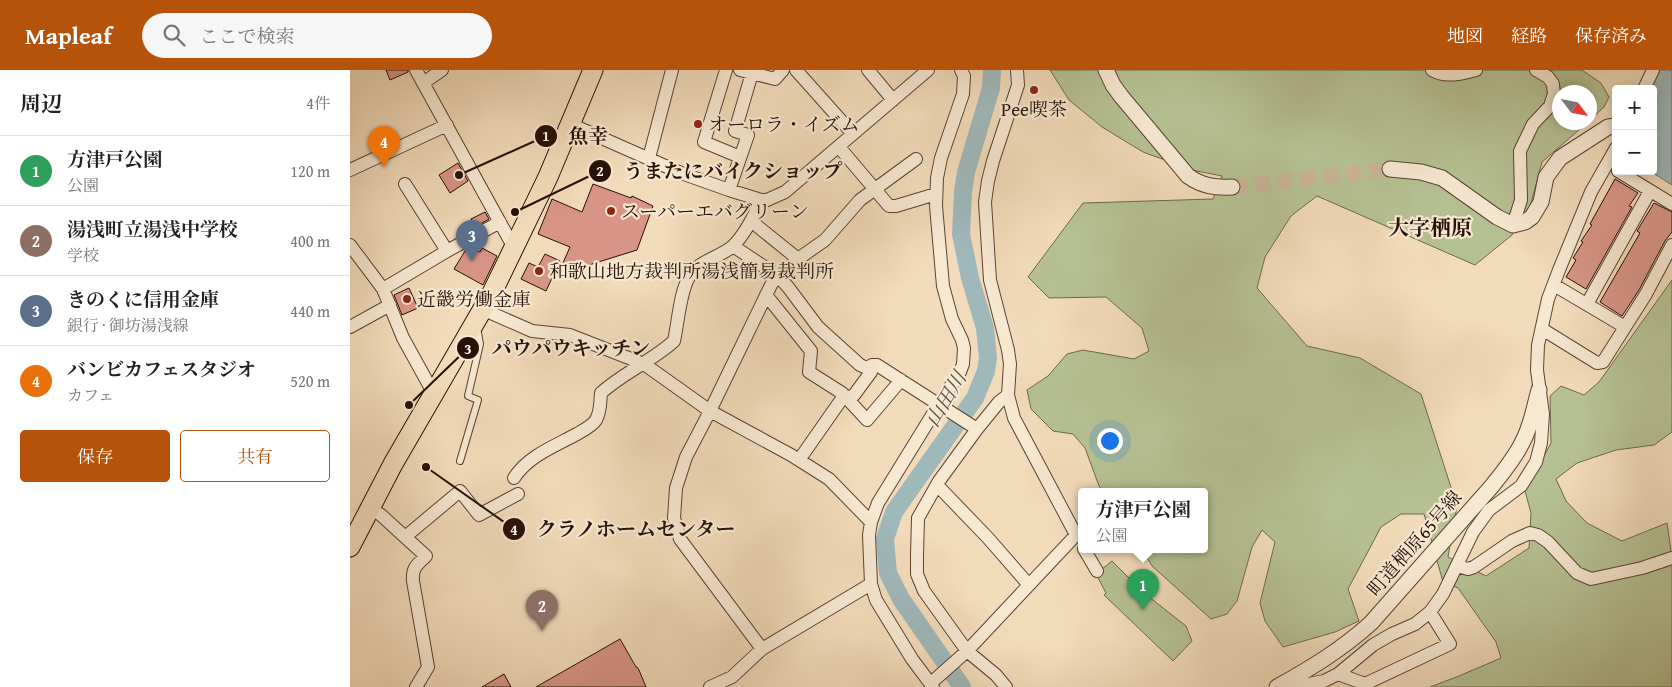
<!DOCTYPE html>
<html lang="ja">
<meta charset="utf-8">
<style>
:root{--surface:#fff;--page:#f6f6f6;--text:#222;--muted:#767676;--line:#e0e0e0;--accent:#b45309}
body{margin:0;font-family:"Gentium Book Plus","Noto Serif JP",serif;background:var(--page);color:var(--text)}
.controls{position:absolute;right:15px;top:15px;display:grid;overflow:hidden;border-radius:5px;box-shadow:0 2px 12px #0003}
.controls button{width:45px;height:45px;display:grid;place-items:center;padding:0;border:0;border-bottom:1px solid var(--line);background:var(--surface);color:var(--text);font:25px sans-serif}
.compass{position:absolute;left:1202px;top:15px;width:45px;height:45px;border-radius:50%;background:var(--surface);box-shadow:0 2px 12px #0003;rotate:122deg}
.you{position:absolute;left:759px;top:370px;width:18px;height:18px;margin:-12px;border:4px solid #fff;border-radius:50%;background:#1a73e8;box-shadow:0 0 0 8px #1a73e833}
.badge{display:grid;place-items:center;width:32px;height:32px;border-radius:50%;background:var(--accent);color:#fff;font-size:16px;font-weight:700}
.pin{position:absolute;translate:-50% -41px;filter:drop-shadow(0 1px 2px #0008)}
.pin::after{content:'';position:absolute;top:26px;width:18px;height:15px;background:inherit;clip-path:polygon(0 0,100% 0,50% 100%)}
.popup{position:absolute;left:728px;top:418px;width:130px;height:65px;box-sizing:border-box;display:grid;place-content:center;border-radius:5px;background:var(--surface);filter:drop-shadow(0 1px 4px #0005);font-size:16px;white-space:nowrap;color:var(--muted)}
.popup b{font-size:19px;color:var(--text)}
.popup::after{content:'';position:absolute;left:50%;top:100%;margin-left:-10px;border:10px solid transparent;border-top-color:var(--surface)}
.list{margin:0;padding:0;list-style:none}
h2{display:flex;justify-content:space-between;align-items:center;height:65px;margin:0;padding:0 20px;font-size:21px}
h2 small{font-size:16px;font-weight:400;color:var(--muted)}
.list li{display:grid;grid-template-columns:32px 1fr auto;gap:15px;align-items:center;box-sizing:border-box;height:70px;padding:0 20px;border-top:1px solid var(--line)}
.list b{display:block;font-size:19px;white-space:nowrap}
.list p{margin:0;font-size:16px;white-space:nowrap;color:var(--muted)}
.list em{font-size:16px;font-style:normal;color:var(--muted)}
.actions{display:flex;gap:10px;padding:15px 20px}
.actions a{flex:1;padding:11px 0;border:1px solid var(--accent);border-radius:5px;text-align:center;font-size:18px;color:var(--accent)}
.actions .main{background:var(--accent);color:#fff}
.icon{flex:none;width:28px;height:28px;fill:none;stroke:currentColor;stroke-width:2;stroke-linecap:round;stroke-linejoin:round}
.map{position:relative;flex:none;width:1322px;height:617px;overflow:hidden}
header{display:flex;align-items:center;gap:30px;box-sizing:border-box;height:70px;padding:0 25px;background:var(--accent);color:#fff}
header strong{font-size:24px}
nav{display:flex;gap:28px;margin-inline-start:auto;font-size:18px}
.search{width:350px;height:45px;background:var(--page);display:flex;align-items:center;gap:12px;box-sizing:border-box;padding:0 18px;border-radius:28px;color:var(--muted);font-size:19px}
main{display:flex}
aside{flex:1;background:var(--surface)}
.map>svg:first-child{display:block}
</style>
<header>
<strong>Mapleaf</strong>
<div class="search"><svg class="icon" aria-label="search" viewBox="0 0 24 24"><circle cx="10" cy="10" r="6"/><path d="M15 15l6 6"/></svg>ここで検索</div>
<nav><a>地図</a><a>経路</a><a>保存済み</a></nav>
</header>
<main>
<aside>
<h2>周辺<small>4件</small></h2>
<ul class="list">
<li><span class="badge" style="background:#2e9e5b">1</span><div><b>方津戸公園</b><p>公園</p></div><em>120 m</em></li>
<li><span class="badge" style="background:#8d6e63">2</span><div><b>湯浅町立湯浅中学校</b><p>学校</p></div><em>400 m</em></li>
<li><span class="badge" style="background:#5c6f8a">3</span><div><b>きのくに信用金庫</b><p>銀行 · 御坊湯浅線</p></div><em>440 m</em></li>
<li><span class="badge" style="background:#e8710a">4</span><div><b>バンビカフェスタジオ</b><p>カフェ</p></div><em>520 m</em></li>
</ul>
<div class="actions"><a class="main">保存</a><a>共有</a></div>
</aside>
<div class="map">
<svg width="1322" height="617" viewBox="0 0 1322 617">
<rect width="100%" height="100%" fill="#f2dbba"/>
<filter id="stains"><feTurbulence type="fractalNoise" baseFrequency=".004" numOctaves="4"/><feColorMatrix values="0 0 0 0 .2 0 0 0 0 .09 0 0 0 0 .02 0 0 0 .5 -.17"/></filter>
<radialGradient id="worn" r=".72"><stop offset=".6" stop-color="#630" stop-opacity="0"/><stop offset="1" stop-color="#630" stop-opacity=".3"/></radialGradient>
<path fill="#b6c193" stroke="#6e684e" d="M700 0H1232L1251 13 1259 27 1254 37 1240 50V22H1210V52L1237 53 1192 92 1180 137 1162 165 1125 195 967 126 941 146 915 187 907 218 957 276 1010 288 1071 324 1107 436 1098 487 1136 506 1179 478 1181 443 1175 421 1201 373 1200 326 1211 316 1234 325 1249 312 1322 210V362L1304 375 1266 380 1227 393 1206 409 1216 431 1237 453 1272 471 1317 453 1322 488V617H1080L1109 606 1151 588 1146 572 1108 518 1093 512 1074 444H1051L1031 457 998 519 1009 551 985 562 933 577 915 551 910 533 925 472 912 460 902 477 887 531 877 544 861 549 802 496 792 479H854V421H753L749 416 735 378 723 364 703 361 681 339 677 320 698 306 717 284 733 280 784 289 799 281 792 258 756 227 699 228 678 207 733 133 863 129 872 106 842 100 793 82 752 57 719 30Z
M762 491 794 523 836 556 842 571 823 591 754 525 756 523 746 504Z"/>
<path fill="#9fb8ba" stroke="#6f7573" d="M1310 0H1322V115L1300 101H1303V19H1300Z"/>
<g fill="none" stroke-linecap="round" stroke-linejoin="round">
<path stroke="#9fb8ba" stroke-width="18" d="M612 617 551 529 538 503 535 469 544 442 625 328 636 301 638 288 635 258 620 208 611 164 613 122 616 102 641 18 642 0"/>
</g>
<path fill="#d89587" stroke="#271008" d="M36 0H58V2L40 10Z
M108 93 118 111 100 123 89 105Z
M1265 109 1288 123 1279 136 1282 137 1236 219 1216 207 1226 190 1223 188 1233 172 1231 171 1242 155 1240 154Z
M243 114 281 128 282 126 303 136 287 180 242 194 228 202 212 195 220 177 188 164 202 129 232 142Z
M1304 133 1322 142V162L1315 171 1289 220 1272 246 1250 232 1290 163 1287 161Z
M135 142 139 149 125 157 121 149Z
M121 177 130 182 132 178 147 186 133 215 104 199 115 181Z
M195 184 210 191 196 221 171 209 179 193 188 197Z
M59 218 68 238 52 245 44 225Z
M270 569 286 597H287L289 600 296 617H186Z
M154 604 161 617H132Z"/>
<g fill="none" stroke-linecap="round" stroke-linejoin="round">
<path stroke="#c9b296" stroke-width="15" stroke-dasharray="15 8" stroke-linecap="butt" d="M882 117 1040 99"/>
<defs>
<path id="service" d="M110 391 128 330 118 326 130 274 127 257"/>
<path id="minor" d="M66 0 163 176
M376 0 354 72 390 87
M390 0 425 9 433 0
M446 0 503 64
M518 0 543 30
M1082 0C1094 8 1112 4 1126 0
M73 13 92 0
M1294 19 1303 0
M220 54 331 103 379 120 411 130H417L435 122 578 0
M489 77 539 136H546L586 124
M299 88 322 0
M0 100 97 55
M1268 101 1322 134
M55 114 97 181
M379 120 398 65 385 61 402 3
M401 151 448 189
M1163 155 1171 130 1170 81 1183 54 1200 36 1204 24 1203 14 1198 7 1186 0
M0 175 33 219 53 268 84 324
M383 176 428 206 438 217 468 257 510 295 517 298 522 295H527L627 359
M1204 215 1275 257
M33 219 97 181 150 152
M416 225 461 281 459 302 492 323 517 350 551 310
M1237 234 1300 121
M132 239 182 261 220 265 294 294 360 341 441 385 479 409 521 452
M0 257 40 235
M1192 259 1247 293 1253 292 1296 224 1322 175
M449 390 491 330 504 325 521 302 522 295
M164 408C178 386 205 376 227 364 234 360 242 356 246 350 251 341 250 333 251 323 273 303 302 291 324 271 328 253 330 222 339 207 349 190 369 188 383 176 394 165 405 144 411 130
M587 415 638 468 679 515
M20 438 31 445 55 467 110 421 129 445 168 424
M55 467 76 486C67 495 62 497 63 511L78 597 66 617
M734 479 747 501
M1107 496 1118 499 1124 497 1162 471 1180 463 1188 465 1198 472 1227 503 1241 509 1292 498 1322 488
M412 579 330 469 324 448 326 418 336 387 360 341 422 213 448 189 475 170 510 130 566 89
M988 604 1015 614 1100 574 1080 542
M581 613 617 581 726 465 664 348 658 325 660 294 658 280 640 210 635 132 638 111 643 91 668 15 667 0
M360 617 382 607 412 579 521 514
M583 617 562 589 526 530 521 514 519 465 521 452 528 433 589 334 610 302 613 294 614 278 612 270 602 249 593 216 586 136 587 108 591 88 613 24 614 6 611 0
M656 617 646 605 617 581 574 521 567 504V485L568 448 589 411 627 359 649 332 658 325
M943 617 974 611 988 604 1023 575 1042 564 1065 554 1080 542 1093 524 1123 462 1139 440 1171 416 1186 392 1191 373 1193 344 1187 300 1188 275 1198 229 1209 200 1241 122 1266 78"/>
<path id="tertiary" d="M756 0 763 15 771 26 838 106C852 116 865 118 882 117
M1040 99 1071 102 1092 108 1147 147 1163 155 1175 152 1182 147 1191 132 1196 107 1210 88 1258 57 1266 56
M927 617C961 598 991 580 1021 553L1142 416C1153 402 1164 389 1172 373 1181 357 1184 338 1189 320"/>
<path id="primary" d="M0 477 43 394 142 223 198 107 243 0"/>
</defs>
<use href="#service" stroke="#5a4334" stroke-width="8"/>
<use href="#minor" stroke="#5a4334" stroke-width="14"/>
<use href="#tertiary" stroke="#5a4334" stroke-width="17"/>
<use href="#primary" stroke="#271008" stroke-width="21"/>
<use href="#service" stroke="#f7e8d2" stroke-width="6"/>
<use href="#minor" stroke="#f7e8d2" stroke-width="12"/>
<use href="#tertiary" stroke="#f7e8d2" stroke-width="15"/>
<use href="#primary" stroke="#f2dbba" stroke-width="19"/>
</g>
<g fill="#8f2418" stroke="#f7e8d2" stroke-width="2">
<circle cx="684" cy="20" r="5"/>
<circle cx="348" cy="54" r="5"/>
<circle cx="261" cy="141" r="5"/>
<circle cx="189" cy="201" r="5"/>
<circle cx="57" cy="229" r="5"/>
</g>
<g text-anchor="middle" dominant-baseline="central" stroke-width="4.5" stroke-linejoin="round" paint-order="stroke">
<g font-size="19" fill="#271008" stroke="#f7e8d2" text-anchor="start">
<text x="684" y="39" text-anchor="middle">Pee喫茶</text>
<text x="358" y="54">オーロラ・イズム</text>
<text x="271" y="141">スーパーエバグリーン</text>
<text x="199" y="201">和歌山地方裁判所湯浅簡易裁判所</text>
<text x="67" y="229">近畿労働金庫</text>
</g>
<g font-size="19" fill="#271008" stroke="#f7e8d2">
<text transform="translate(1064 473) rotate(-49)">町道栖原65号線</text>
</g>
<g font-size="20" font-style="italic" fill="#514b46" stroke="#f7e8d2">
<text transform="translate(595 329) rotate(-59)">山田川</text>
</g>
<g font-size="21" font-weight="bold" fill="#271008" stroke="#f7e8d2">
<text x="1080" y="157">大字栖原</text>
</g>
</g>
<path fill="none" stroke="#271008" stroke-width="2" d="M109 105L196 66M165 142L250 101M59 335L118 278M76 397L164 459"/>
<g fill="#271008" stroke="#f7e8d2" stroke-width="2">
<circle cx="109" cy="105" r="5"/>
<circle cx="165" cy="142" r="5"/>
<circle cx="59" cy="335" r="5"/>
<circle cx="76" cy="397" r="5"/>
<circle cx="196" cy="66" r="12"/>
<circle cx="250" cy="101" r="12"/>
<circle cx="118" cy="278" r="12"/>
<circle cx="164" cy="459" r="12"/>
</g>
<g font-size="15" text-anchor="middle" font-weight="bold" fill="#fff">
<text x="196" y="71">1</text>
<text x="250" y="106">2</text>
<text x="118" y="284">3</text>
<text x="164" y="465">4</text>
</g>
<g font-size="20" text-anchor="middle" font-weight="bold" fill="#271008" stroke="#f7e8d2" stroke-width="4.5" stroke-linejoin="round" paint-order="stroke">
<text x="238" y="73">魚幸</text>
<text x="383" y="108">うまたにバイクショップ</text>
<text x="221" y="285">パウパウキッチン</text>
<text x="286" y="466">クラノホームセンター</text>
</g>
<rect width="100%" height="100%" filter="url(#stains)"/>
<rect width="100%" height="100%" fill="url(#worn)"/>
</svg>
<div class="controls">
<button>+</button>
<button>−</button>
</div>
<svg class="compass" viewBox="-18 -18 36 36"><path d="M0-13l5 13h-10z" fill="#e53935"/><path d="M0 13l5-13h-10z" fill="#767676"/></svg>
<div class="you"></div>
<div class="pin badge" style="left:793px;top:540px;background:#2e9e5b">1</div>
<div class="popup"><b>方津戸公園</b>公園</div>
<div class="pin badge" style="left:192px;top:561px;background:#8d6e63">2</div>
<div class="pin badge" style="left:122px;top:191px;background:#5c6f8a">3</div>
<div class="pin badge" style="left:34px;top:97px;background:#e8710a">4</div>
</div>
</main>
